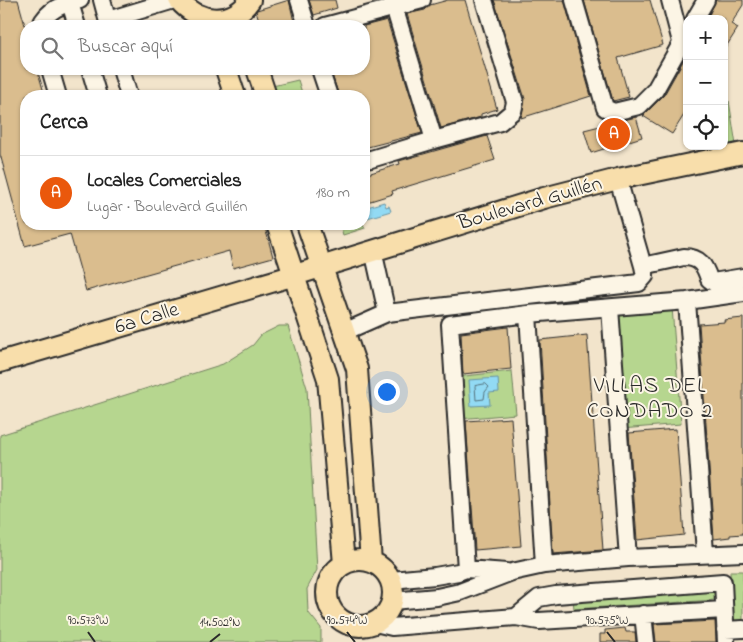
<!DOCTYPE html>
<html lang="es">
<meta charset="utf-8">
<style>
:root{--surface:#fff;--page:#f6f6f6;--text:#222;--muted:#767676;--line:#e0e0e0;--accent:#ea580c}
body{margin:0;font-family:"Indie Flower",sans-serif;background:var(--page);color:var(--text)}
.controls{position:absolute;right:15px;top:15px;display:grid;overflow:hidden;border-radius:10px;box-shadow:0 1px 4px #0004}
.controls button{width:45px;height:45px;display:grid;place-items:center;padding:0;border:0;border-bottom:1px solid var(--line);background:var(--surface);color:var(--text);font:25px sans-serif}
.you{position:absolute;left:386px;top:391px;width:18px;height:18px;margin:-12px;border:4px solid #fff;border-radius:50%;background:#1a73e8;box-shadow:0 0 0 8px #1a73e833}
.badge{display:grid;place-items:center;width:32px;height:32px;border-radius:50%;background:var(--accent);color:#fff;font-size:16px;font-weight:700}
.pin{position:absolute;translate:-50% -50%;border:2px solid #fff;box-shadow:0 1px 5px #0006}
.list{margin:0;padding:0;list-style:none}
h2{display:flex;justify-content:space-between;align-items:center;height:65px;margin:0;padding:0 20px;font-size:21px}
h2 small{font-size:16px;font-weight:400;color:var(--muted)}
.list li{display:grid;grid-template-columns:32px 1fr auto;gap:15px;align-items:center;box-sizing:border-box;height:75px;padding:0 20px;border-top:1px solid var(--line)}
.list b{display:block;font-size:19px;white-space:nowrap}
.list p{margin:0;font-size:16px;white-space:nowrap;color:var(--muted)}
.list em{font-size:16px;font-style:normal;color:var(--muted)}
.icon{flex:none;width:28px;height:28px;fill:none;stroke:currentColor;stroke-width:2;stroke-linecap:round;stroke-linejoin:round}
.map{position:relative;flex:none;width:743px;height:642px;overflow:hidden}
.search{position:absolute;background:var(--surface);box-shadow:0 1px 4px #0004;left:20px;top:20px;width:350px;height:55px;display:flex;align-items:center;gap:12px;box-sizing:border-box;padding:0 18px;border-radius:20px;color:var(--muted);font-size:19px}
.panel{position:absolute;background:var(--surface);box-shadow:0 1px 4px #0004;left:20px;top:90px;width:350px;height:140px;border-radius:20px}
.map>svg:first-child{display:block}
</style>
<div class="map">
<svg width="743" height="642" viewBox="0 0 743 642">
<rect width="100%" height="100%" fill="#f2e4cb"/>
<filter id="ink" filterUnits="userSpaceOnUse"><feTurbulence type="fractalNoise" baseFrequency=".02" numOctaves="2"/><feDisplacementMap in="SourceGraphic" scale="10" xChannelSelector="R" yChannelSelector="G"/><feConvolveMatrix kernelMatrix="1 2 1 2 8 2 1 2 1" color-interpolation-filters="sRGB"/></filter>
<g filter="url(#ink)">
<path fill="#b6d68f" stroke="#70805d" d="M298 80 303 96H271L268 87Z
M729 101 736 145 727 146 724 143V110Z
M340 224H363L365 228 343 235Z
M672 307 681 424 621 429 612 312Z
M279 326H288L307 388 317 570 307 589 308 612 321 628V642H0V435L223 364 253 345 261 335Z
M512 371 516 414 459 419 455 377Z
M730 571H743V620H732Z
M715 588V600L574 609 573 598Z"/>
<path fill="#92daf4" stroke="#6994a4" d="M384 202 386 207 389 206 391 211 364 219V208Z
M498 378 499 392 489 393 490 405 471 406 469 380Z"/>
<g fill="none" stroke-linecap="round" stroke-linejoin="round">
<path stroke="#54717b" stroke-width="1" d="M486 384 489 387 485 392 484 399 476 400 475 386Z"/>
</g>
<path fill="#dabd8e" stroke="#2b2b2b" d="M0 0H18L26 29V69H37L45 96H26V224H264L273 257 233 268 229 251 86 291 70 234 25 246 0 154Z
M289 0 295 26H261L256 11 257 10Z
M309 0H335L337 8 314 15Z
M448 0H465L497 109 481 114V117L441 128 407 14 425 10 430 5Z
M494 0H564L591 96 521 118 525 99Z
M584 0H650L663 45 618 58 629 97 613 101Z
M716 0H743V5L731 24 738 28 724 50V19H707Z
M387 20 422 133 364 148V96H339L330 69H364V26Z
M687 54V110L672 134 643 116 664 95Z
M636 117 642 137 591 153 584 130Z
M487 136 495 160 392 191 393 194 364 203V175L400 164 399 161Z
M743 318V534L730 535V537L714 539 699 324 725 322 724 320Z
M508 327 511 369 463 374 461 333Z
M587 335 603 550 553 554 540 340Z
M511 418 521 546 475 550 466 421Z
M676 429 684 535 637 540 629 433Z
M715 621 716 642H656L654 624Z
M625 628 626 632H635L636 642H600V634H605V630Z"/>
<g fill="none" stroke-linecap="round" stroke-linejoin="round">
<defs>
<path id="minor" d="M102 0 109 26
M299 0 307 26
M392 0 434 140
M574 0 605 108 614 112 639 106 655 90 687 33
M670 0 681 42
M70 3 77 26
M695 19 706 0
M108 20 174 0
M40 26C49 8 62 5 80 0
M325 26 422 0
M50 69 58 96
M90 69 98 96
M121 69 129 96
M320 69 329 96
M364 160 371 159 434 140 500 122 513 111 515 102 484 0
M618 179 643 266 684 257C700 257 705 266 709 279L713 282 743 277
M373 250 387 313
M687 301 705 553
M610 308 628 558
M528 314 544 565
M344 332 387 313 639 283 645 276 643 266
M466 569 450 324 528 314 687 301 743 293
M391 580 435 576 458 572 466 569 507 572
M392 601 437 597 460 592 512 572 544 565 628 558 743 553
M643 614 646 642
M516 617 539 598 556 595 723 582 726 642
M375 623 392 627 516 617 539 621 724 610
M725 630 743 629"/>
<path id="major" d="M179 0C198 23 232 27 250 0
M226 69 235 96
M257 69 266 96
M277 224 328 379 344 564
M307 224 357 369 371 562
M0 362 295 275 544 198 618 179 743 153
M327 593a33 33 0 1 1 66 0a33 33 0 1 1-66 0Z"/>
</defs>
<use href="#minor" stroke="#2b2b2b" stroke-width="20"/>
<use href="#major" stroke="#2b2b2b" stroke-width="24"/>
<use href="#minor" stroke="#fcf5e5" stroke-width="16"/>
<use href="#major" stroke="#f8deab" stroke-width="20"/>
</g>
</g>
<path fill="none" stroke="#2b2b2b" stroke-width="2" d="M88 632 95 642M347 632 355 642M607 632 615 642M210 642 220 634"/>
<g text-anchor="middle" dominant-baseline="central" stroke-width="4" stroke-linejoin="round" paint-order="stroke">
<g font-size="21" fill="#2b2b2b" stroke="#fcf5e5">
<text transform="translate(530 204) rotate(-16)">Boulevard Guillén</text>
<text transform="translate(147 319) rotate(-17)">6a Calle</text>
</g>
<g font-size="22" letter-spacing="1" fill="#2b2b2b" stroke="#fcf5e5">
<text x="650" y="387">VILLAS DEL<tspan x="650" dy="25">CONDADO 2</tspan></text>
</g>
</g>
<g font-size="12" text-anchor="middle" fill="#2b2b2b" stroke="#fcf5e5" stroke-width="4" stroke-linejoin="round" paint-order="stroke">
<text x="88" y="624">90.573°W</text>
<text x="347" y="624">90.574°W</text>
<text x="607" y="624">90.575°W</text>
<text x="220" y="626">14.502°N</text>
</g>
</svg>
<div class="controls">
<button>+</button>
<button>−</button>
<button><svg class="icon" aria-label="locate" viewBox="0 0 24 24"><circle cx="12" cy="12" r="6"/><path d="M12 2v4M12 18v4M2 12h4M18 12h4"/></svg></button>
</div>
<div class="you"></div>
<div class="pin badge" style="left:614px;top:134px">A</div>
<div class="search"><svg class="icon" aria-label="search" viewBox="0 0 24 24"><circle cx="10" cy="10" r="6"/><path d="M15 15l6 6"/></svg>Buscar aquí</div>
<section class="panel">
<h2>Cerca<small></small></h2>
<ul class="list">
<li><span class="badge">A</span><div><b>Locales Comerciales</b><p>Lugar · Boulevard Guillén</p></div><em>180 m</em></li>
</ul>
</section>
</div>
